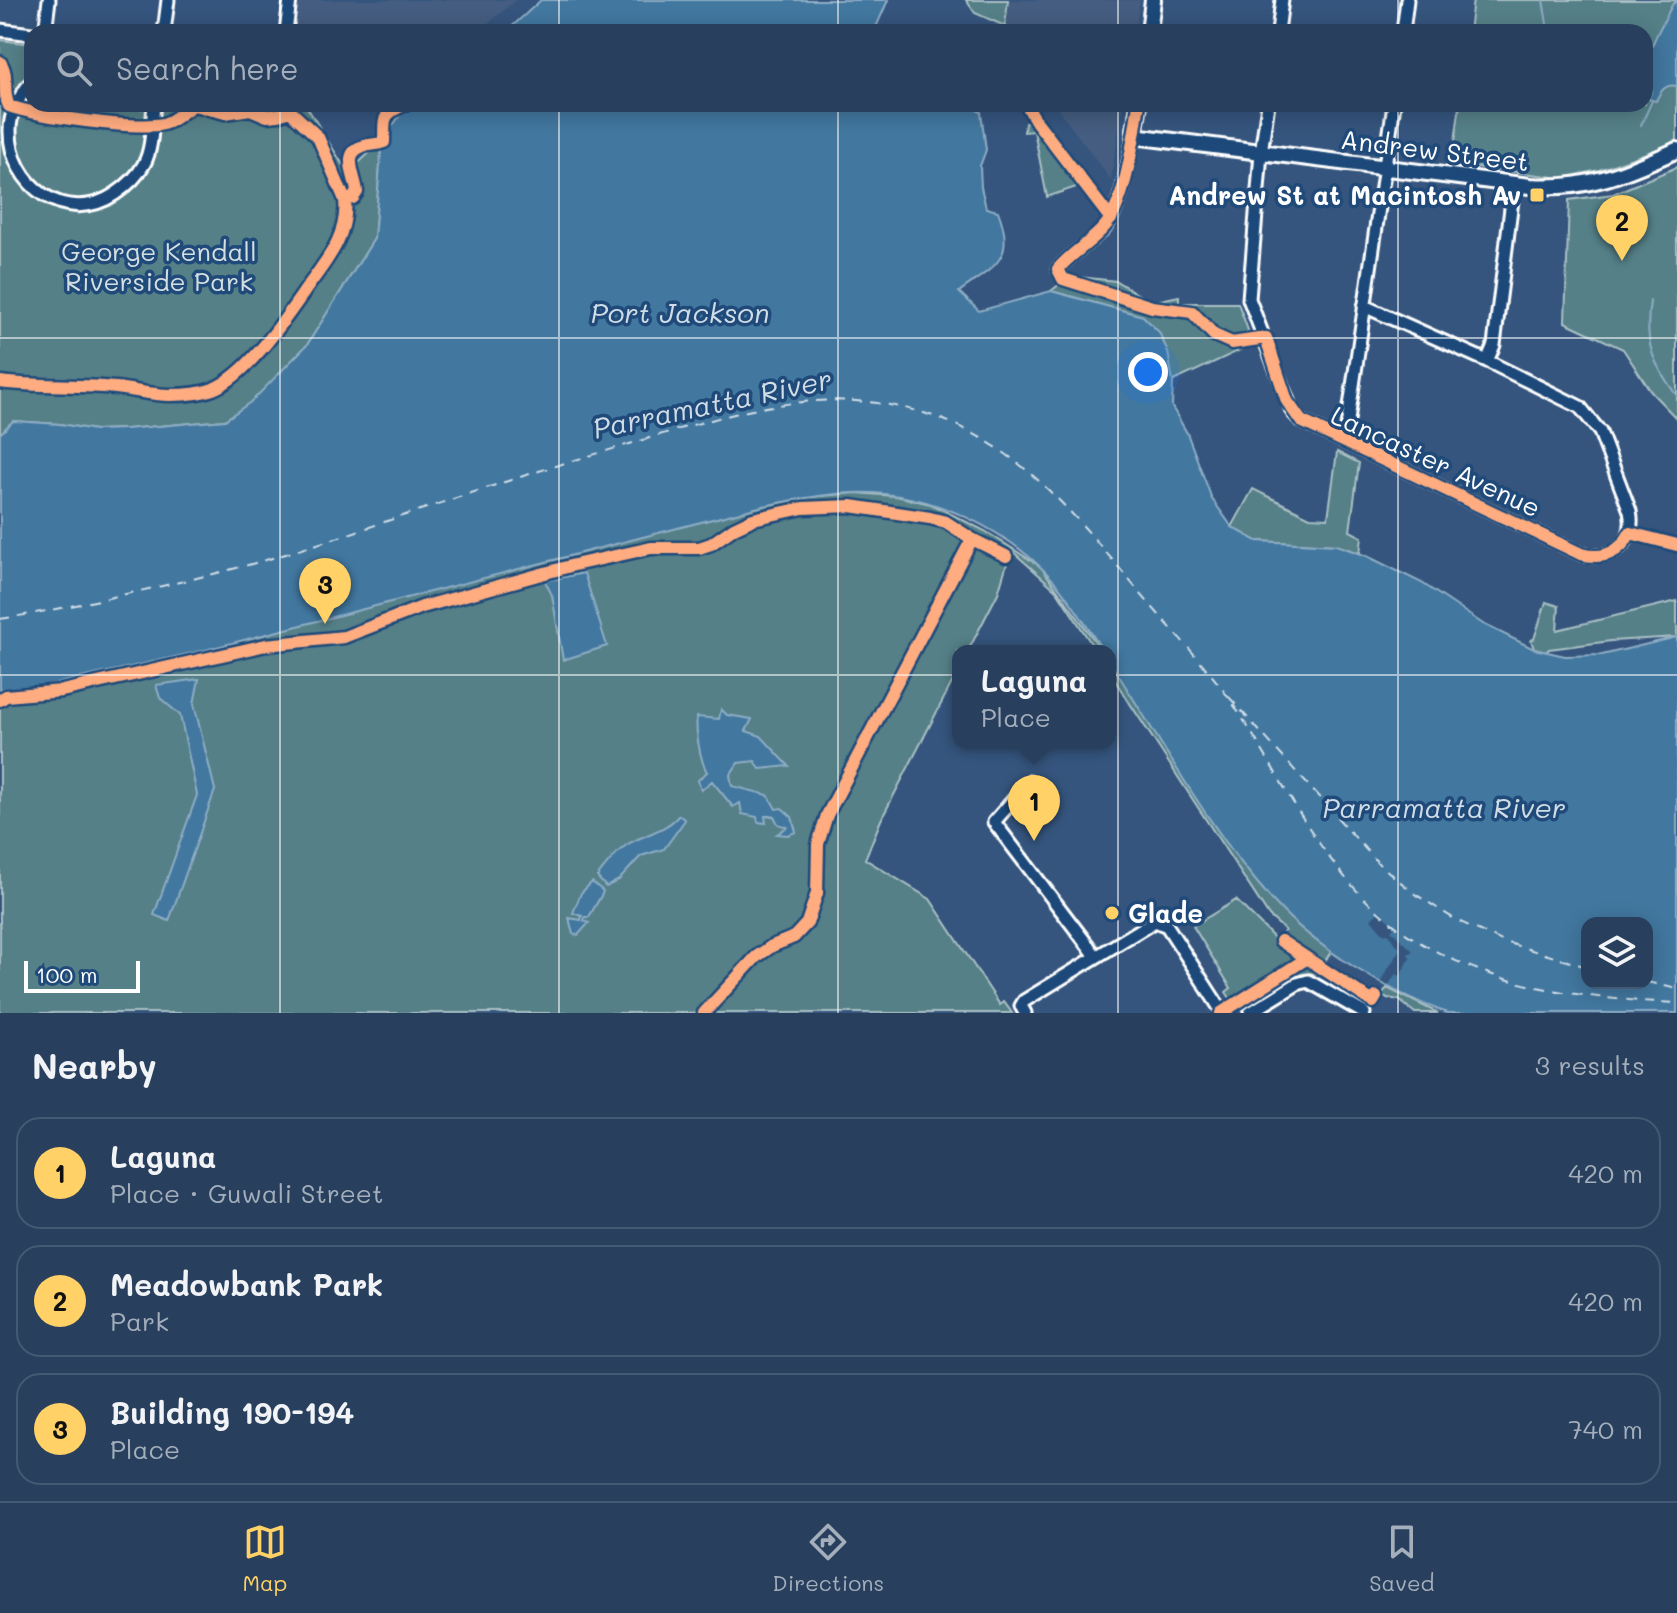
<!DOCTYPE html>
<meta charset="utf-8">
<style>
:root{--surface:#28405e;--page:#304764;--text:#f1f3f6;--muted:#a5afbc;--line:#445973;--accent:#ffd166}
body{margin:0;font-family:Mali,sans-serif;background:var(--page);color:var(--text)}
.controls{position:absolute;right:24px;bottom:24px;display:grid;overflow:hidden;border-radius:16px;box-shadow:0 4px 20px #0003}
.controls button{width:72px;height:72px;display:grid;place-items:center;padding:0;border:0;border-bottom:2px solid var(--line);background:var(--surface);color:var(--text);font:40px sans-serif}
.scale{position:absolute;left:24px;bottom:20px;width:116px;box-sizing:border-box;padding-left:8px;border:4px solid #fff;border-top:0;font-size:22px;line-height:28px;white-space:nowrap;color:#fff;-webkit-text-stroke:6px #1f4a7a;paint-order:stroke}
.you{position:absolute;left:1148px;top:372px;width:28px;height:28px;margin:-20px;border:6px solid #fff;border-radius:50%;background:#1a73e8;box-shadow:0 0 0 12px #1a73e833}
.badge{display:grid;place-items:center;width:52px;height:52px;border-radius:50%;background:var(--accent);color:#111;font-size:26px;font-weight:700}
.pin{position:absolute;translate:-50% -66px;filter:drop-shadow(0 2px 4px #0008)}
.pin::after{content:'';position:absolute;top:42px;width:28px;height:24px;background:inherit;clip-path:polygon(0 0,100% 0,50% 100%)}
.popup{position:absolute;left:952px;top:645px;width:164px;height:104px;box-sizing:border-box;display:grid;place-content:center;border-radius:16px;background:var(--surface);filter:drop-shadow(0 2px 6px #0005);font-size:26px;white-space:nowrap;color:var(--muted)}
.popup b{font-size:30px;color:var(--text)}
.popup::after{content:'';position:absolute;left:50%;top:100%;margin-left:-16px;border:16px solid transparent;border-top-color:var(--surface)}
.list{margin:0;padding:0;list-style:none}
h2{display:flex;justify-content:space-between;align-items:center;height:104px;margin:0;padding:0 32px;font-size:34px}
h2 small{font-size:26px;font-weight:400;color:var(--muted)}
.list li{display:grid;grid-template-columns:52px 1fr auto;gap:24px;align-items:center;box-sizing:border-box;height:112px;margin:0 16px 16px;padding:0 16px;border:2px solid var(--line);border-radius:24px}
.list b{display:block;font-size:30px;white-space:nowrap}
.list p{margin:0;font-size:26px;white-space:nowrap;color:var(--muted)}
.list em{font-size:26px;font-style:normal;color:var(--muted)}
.icon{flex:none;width:44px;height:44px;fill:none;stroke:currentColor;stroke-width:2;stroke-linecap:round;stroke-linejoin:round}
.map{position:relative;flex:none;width:1677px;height:1013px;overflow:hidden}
.search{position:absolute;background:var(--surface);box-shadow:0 4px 20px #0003;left:24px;right:24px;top:24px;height:88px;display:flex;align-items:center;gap:20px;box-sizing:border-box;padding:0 28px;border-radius:24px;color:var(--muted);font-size:30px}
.sheet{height:488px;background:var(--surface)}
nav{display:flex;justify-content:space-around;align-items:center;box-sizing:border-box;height:112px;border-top:2px solid var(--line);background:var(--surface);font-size:22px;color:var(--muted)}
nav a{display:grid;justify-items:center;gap:4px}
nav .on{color:var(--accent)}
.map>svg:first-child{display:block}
</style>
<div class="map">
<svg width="1677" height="1013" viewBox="0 0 1677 1013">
<rect width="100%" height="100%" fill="#35557e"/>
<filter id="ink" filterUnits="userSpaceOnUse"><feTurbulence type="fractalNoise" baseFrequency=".0125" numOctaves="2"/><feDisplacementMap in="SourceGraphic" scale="16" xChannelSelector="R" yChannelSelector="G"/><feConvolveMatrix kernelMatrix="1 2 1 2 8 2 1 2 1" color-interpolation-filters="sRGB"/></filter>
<g filter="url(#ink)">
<path fill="#445d81" d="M299 0H516L478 32H295Z
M976 0H1140L1135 32H1000Z
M1054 104H1123L1111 180Z"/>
<path fill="#548088" stroke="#aac0c4" stroke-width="2" d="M966 0H1008L1005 26 975 13Z
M1473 0H1677V142L1599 170 1562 178 1452 164 1460 104H1645V32H1469Z
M0 40 32 44V104H107L142 109 143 104H305L348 173 382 141 374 239 307 345 257 397 310 345 376 239 385 148 406 110 424 104H511C473 149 448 204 433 261L455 300 481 373 465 393 429 410 320 436 183 485 32 509 0 512V443L15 426 60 429 93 436 123 434 226 421 247 405 225 420 126 429 95 430 60 424 13 421 0 434Z
M1033 120 1082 185 1047 197 1034 131 1024 132 1025 123Z
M1677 167V419L1652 393 1623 349 1565 322 1569 200 1613 194Z
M1070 276 1116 281 1151 302 1179 296V303H1238L1253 344 1172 382 1143 316 1051 291Z
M1337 452 1359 463 1350 531 1362 537 1360 553 1336 545 1257 541 1232 527 1253 489 1310 517 1328 518Z
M856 493 896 496 931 504 985 531 1041 567 1102 651H1096L1057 591 1011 550 998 593 968 651H958V671L881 820 865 859 930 899 1000 1005 1004 1002 1012 1013H0V692L46 686 763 506 809 497Z
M1677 601V637L1611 641 1549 649 1546 652 1534 649 1531 640 1534 639 1546 602 1559 606 1557 630Z
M1110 662 1301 927 1332 950 1317 974C1299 970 1266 985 1252 998 1247 1003 1245 1007 1238 1010L1226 992 1231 988 1193 926 1236 900 1277 941 1285 930 1269 916 1110 673Z
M1387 988 1438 1013H1415L1399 1000 1381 997Z"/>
<path fill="#42779f" stroke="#8eadc5" stroke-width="2" fill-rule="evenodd" d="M541 0H888L874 32H506Z
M1677 0V86C1665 83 1660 92 1656 101L1648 99 1652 90C1634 67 1661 28 1672 5Z
M416 104H965L981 112 986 150 980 166 981 187 986 208 998 211C1017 260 994 266 959 292L979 311 1051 291 1143 316 1159 332 1168 352 1173 382 1172 407 1187 433 1212 499 1232 527 1257 541 1336 545 1367 556 1422 583 1483 624 1534 649 1565 656 1602 655 1677 637V1013H1447C1388 992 1315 948 1273 901 1209 830 1162 742 1110 662V651H1103C1087 627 1073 603 1054 581 1006 527 926 490 853 493 822 494 793 500 763 506L201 651 46 686 0 689V434L13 421 60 424 95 430 126 429 225 420 252 401 307 345 374 239 382 141 405 108ZM1587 923H1647V983H1587Z
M584 573 607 646 563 660 552 595 545 581Z
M199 679 194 704 215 790 169 921 154 915 197 795 180 715 160 698 156 685Z
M721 709 727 715 752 719 746 731 761 736 789 766 760 769 755 761 738 763 730 775 732 786 768 795 776 809 782 808 792 817 796 832 788 835 777 834 787 827 778 824 774 816H765L766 823 758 822 757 817 742 814 740 803 733 807 712 781 701 790 698 780 707 772C700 760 695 730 697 717L719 719Z
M679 815 685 820 664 849 641 856 619 880 606 887 597 877C606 866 615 852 628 844 645 834 666 831 679 815Z
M592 882 603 891 602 894 589 917H585L584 921 589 923 578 935 573 934 569 918 581 920 582 916 573 913 581 893Z"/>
<path fill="#35557e" d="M1380 911 1394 927 1391 930 1413 951 1408 954 1410 958 1400 976 1396 974 1388 986 1381 981 1400 949 1388 933 1384 934 1371 919Z"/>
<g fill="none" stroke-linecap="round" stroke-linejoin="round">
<path stroke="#8eadc5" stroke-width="2" d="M1543 0 1548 30
M1641 125 1652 101
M1650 301C1644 344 1652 362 1677 396"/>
<path stroke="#d0dde7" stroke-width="2" stroke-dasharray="10 8" stroke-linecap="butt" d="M0 619C46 612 90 602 135 592 180 582 225 572 269 559 382 525 493 483 606 451 686 428 772 395 856 401 993 410 1059 496 1140 593 1167 625 1198 656 1223 690 1285 775 1320 879 1413 938 1492 988 1586 999 1677 1003
M1229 697 1379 864 1415 894 1456 920 1502 941 1587 967
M1647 982 1677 989"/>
<defs>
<path id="minor" d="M0 30 32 34
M45 32 49 0
M164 32 168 0
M286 32 290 0
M1278 32 1282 0
M1403 32 1407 0
M32 81C20 95 10 111 10 130 9 185 66 227 115 194 127 186 137 177 144 164 153 148 152 122 154 104
M1268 104 1261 153 1249 299 1292 411 1301 421 1581 554C1611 562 1637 543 1630 511L1600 432 1580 407 1487 361 1364 306
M1058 269C1072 252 1091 243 1105 227 1122 207 1129 161 1134 136
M1487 361 1494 345 1514 184
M1345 441 1394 104
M1029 782 994 822 1096 956
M1025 1013 1021 1006 1024 1001 1155 921 1167 926 1223 1013
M1250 1013 1297 984 1308 981 1364 1013"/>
<path id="major" d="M1149 32 1153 0
M1139 104 1134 136 1530 186C1589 190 1625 173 1677 150"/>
</defs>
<use href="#minor" stroke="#fff" stroke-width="17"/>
<use href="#major" stroke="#fff" stroke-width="20"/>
<use href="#minor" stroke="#1f4a7a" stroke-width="11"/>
<use href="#major" stroke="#1f4a7a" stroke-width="14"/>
<defs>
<path id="cycleway" d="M0 62C10 76 1 91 9 106 38 116 134 130 163 124 176 121 183 110 194 105L225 113 250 109 267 116 278 115 290 111 318 137 345 200C349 237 324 263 304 292 283 322 248 374 213 389 200 394 184 395 170 395 152 395 134 390 116 388 77 384 39 387 0 382
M1026 104 1036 121 1111 219
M1139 104C1134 135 1126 203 1105 226 1091 243 1072 252 1058 269L1063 279 1152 307 1192 312 1214 335 1232 343 1266 338 1287 401 1301 421 1581 554C1603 560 1620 553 1630 533L1677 545
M345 200 353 198 357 192C356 177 340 152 364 146 372 144 377 145 384 142 385 118 380 115 406 104
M0 700 6 696 62 691 266 645 344 637 422 607 574 565 651 548H699L711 544 734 528 753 519 803 508 851 506 930 518 946 522 972 539 1006 556
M1281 941 1373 1002 1376 997
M704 1013 756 957 772 946 794 937 807 923 817 893 818 844 827 815 972 539
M1221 1013 1306 959"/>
</defs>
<use href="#cycleway" stroke="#1f4a7a" stroke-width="17"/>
<use href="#cycleway" stroke="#ffac80" stroke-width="12"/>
</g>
</g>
<path fill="none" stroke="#fff" stroke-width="2" stroke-opacity="0.55" d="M280 0V32M559 0V32M838 0V32M1118 0V32M1398 0V32M280 104V1013M559 104V1013M838 104V1013M1118 104V1013M1398 104V1013M0 338H1677M0 675H1677"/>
<g fill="#ffd166" stroke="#1f4a7a" stroke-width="3">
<rect x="1529" y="187" width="16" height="16" rx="4"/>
<circle cx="1112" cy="913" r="8"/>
</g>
<g text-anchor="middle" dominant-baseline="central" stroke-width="7" stroke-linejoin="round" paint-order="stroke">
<g font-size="26" fill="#fff" stroke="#1f4a7a">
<text transform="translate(1435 150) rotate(7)">Andrew Street</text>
<text transform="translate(1436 461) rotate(25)">Lancaster Avenue</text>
</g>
<g font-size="26" font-weight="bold" fill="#fff" stroke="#1f4a7a" text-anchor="end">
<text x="1521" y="195">Andrew St at Macintosh Av</text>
<text x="1128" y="913" text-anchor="start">Glade</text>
</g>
<g font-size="26" fill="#d4dfe1" stroke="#1f4a7a">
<text x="159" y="251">George Kendall<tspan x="159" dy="30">Riverside Park</tspan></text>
</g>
<g font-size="28" font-style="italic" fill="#d0dde7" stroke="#1f4a7a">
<text x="680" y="312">Port Jackson</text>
<text transform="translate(712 403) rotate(-12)">Parramatta River</text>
<text x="1444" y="807">Parramatta River</text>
</g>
</g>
</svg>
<div class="controls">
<button><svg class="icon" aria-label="layers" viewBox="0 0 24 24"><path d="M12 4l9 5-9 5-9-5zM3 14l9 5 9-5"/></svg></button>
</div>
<div class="scale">100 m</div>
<div class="you"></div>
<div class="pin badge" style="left:1034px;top:841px">1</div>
<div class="popup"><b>Laguna</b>Place</div>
<div class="pin badge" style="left:1622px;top:261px">2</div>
<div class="pin badge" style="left:325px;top:624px">3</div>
<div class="search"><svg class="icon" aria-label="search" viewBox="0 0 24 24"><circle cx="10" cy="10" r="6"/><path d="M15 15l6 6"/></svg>Search here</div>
</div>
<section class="sheet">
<h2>Nearby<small>3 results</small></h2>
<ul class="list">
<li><span class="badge">1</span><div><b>Laguna</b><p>Place · Guwali Street</p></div><em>420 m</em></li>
<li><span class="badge">2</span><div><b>Meadowbank Park</b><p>Park</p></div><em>420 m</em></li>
<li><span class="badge">3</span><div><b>Building 190-194</b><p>Place</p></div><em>740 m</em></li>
</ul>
</section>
<nav>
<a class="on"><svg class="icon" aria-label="map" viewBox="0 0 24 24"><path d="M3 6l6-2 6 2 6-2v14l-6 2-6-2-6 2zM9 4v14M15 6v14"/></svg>Map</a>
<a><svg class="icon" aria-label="directions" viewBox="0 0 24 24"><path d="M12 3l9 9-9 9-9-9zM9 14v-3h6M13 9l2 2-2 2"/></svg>Directions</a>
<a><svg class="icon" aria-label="saved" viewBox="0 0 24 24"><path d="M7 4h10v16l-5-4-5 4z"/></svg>Saved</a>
</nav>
